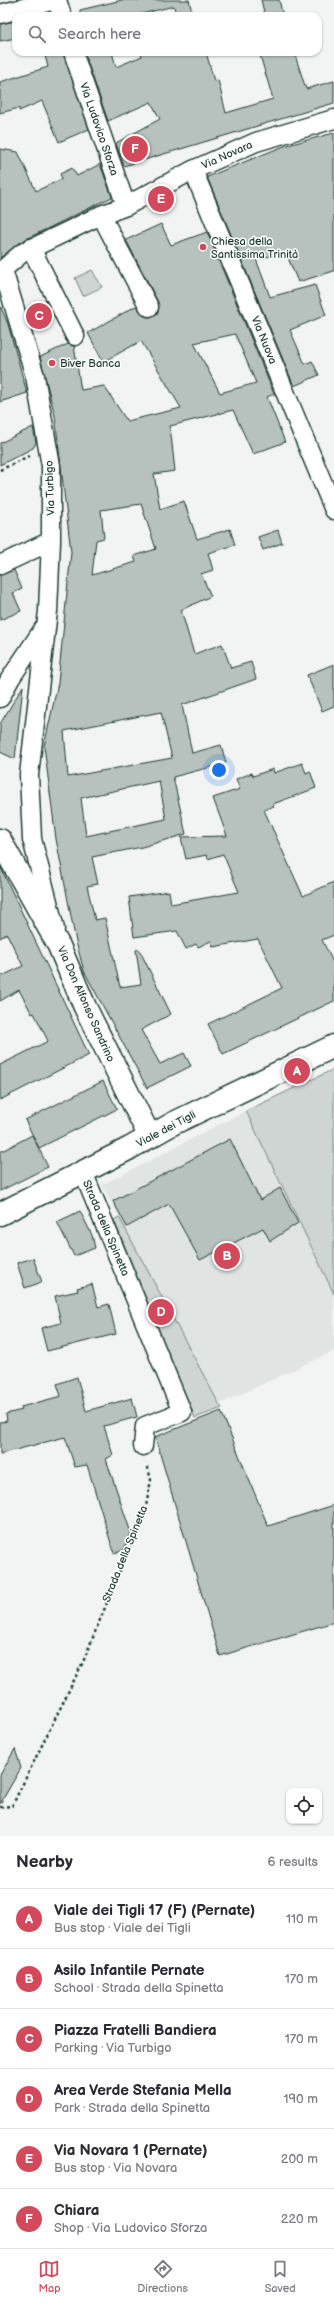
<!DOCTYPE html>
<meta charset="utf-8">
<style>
:root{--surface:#fff;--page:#f7f7f7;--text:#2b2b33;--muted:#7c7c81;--line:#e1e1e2;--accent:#d1495b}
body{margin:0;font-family:"Balsamiq Sans",sans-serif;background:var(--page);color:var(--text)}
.controls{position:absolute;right:12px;bottom:12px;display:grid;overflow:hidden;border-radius:8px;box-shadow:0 1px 3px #0004}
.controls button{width:36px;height:36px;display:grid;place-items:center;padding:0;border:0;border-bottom:1px solid var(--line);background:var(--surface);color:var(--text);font:20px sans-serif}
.you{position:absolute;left:219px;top:770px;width:14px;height:14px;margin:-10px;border:3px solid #fff;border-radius:50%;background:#1a73e8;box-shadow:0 0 0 6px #1a73e833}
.badge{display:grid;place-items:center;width:26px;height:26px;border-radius:50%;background:var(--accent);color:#fff;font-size:13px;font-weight:700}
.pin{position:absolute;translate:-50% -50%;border:2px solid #fff;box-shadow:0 1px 4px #0006}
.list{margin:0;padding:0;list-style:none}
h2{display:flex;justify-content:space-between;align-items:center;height:52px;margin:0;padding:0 16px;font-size:17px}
h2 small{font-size:13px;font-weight:400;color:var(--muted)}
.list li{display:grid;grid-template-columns:26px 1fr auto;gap:12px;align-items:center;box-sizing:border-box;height:60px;padding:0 16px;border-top:1px solid var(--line)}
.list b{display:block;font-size:15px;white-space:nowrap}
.list p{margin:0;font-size:13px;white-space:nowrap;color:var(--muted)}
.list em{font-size:13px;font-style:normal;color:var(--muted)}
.icon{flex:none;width:22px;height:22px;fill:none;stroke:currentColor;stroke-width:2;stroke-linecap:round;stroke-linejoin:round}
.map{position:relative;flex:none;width:334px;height:1836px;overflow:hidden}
.search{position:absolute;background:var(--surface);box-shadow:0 1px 3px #0004;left:12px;right:12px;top:12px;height:44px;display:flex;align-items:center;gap:10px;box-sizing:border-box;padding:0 14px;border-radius:12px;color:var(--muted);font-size:15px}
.sheet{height:412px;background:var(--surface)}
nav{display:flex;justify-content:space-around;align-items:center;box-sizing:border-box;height:56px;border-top:1px solid var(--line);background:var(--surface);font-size:11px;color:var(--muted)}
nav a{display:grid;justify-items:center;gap:2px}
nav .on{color:var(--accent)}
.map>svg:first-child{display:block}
</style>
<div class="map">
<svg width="334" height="1836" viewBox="0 0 334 1836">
<rect width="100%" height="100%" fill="#f2f3f3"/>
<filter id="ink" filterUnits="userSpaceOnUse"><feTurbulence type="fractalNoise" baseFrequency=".025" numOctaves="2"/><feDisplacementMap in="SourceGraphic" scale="8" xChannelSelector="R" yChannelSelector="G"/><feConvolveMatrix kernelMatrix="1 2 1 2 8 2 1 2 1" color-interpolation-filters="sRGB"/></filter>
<g filter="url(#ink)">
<path fill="#e0e4e3" d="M246 1111 334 1294V1351L219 1404 102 1185Z"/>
<path fill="#ced5d3" stroke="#768984" d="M92 270 102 287 83 296 75 278Z
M334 1069V1294L246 1111Z
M119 1217 219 1404 222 1408 195 1418 114 1220Z"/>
<path fill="#b7c1bd" stroke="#1f3d34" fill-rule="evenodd" d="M122 0H189L192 12 176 16 174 6 133 16H80V10Z
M261 0H279L283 16H265Z
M16 21V38L0 41V24Z
M44 52H63L89 129 59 142 42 101 19 111V108L0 113V82L48 67Z
M84 52H112L116 67 142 56 141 52H206L214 81 218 80 226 113 273 99 259 52H294L306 89 334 81V103L124 166 116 143 160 119 151 102 108 121Z
M334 133V271L298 282 286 253 256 259 270 297 315 285 326 315 290 330 305 364 312 361 319 375 294 386 207 177 284 146Z
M0 149 18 152 36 191 62 179 60 174 72 168 77 176 100 164 112 197 26 239 0 258Z
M161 224 171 245 207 232 274 394 267 397 285 442 253 454 233 410 170 426 175 471 154 474 160 509 184 501 197 539 230 529 235 545 208 553 213 570 201 574 211 596 181 610 194 654 222 644 231 668 251 662 256 679 182 705 192 753 221 745 226 763 173 777 186 834 142 847 92 857 98 884 87 886 95 920 105 918 120 987 141 984 136 950 139 949 171 1014 141 1030 160 1064 184 1053 191 1066 147 1088 84 971 76 942 56 839 44 746 58 683 71 552 55 416 40 357 68 344 74 346 81 390 104 386 127 421 181 408 141 341 103 362 88 333 136 306 144 316 149 317 158 313V302L126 240ZM235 334 256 383 220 393 194 343ZM141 504 156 549 134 556 136 562 92 575 96 540 104 538 101 510ZM161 712 172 758 68 777 64 731ZM159 781 166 819 86 836 81 798Z
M0 305 8 324 27 393 0 402Z
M33 427 36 443 33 448 0 465V443Z
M278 530 282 543 263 550 258 537Z
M14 570 22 589 13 593 21 611 0 620V575Z
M334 664V706L322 711 307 675Z
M23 686 17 741 15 759 0 752V724Z
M302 763 306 773 310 771 316 788 273 804 274 806 264 810 303 896 334 882V935L322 940 334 964V1001L223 1054 208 1024 282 988 258 939 213 947 211 941 198 947 196 944 186 949 177 931 134 937 129 897 169 891 171 904 239 892 223 854 208 859 207 855 186 859 181 837 227 836 213 798 240 789 236 779 252 773 253 776 273 769 274 773Z
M0 866 89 1055 0 1100V1065L48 1041 34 1013 32 1014 19 990 0 1001V977L23 966 7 934 0 938Z
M103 1081 117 1109 39 1148 25 1120Z
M32 1135 48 1167 0 1191V1152Z
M230 1139 260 1200 280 1188 298 1223 270 1241 263 1228 200 1260 169 1204 127 1227 113 1201Z
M80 1211 92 1235 95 1248 74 1256 57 1222Z
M33 1258 42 1282 25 1288 17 1263Z
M92 1284 98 1307 109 1304 116 1334 47 1351 41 1328 61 1323 55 1296 78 1291 77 1288Z
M77 1377 86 1411 132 1398 137 1417 104 1426 113 1455 106 1459 131 1533 124 1550 114 1553 87 1465 75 1467 65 1437 0 1454V1422L7 1421 6 1414 22 1410 21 1407 61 1396 57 1384Z
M221 1411 268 1526 334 1505V1622L220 1656 155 1437Z
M15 1749 21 1768 0 1804V1775Z"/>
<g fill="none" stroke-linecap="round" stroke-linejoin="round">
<defs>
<path id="street" d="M57 0 62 16
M0 14 55 0
M73 52 126 206
M193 170 334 510
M101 215 149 307
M31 248 75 336
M3 270 35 376 51 466V541L48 611 29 775 32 839 55 929
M0 272 22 253 101 215 126 206 193 170 256 142 334 119
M0 565 51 541
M0 698 10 679 44 628
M83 1172 182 1412 145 1426 143 1446"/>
<path id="secondary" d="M0 840 59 946 85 1007 150 1137
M0 1214 130 1148 174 1123 334 1046"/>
</defs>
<use href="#street" stroke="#1f3d34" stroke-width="21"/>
<use href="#secondary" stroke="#1f3d34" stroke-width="25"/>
<path stroke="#1f3d34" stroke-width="2.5" stroke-dasharray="3 3" stroke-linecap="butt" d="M0 470 31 455
M0 1807 12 1806 83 1662 146 1506 151 1480 147 1464"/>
<use href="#street" stroke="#fff" stroke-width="18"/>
<use href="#secondary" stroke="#fff" stroke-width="22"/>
</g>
</g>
<g fill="#d1495b" stroke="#fff" stroke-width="1.5">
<circle cx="203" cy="247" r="4"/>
<circle cx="52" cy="363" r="4"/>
</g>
<g text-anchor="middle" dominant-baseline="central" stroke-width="3" stroke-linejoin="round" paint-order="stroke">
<g font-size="11" fill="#1f3d34" stroke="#fff">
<text transform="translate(99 129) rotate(71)">Via Ludovico Sforza</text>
<text transform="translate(227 155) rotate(-24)">Via Novara</text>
<text transform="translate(264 340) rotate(68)">Via Nuova</text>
<text transform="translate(50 488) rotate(-92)">Via Turbigo</text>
<text transform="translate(86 1004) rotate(66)">Via Don Alfonso Sandrino</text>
<text transform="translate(166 1129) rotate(-28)">Viale dei Tigli</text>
<text transform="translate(106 1228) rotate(67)">Strada della Spinetta</text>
<text transform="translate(125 1554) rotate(-68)">Strada della Spinetta</text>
</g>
<g font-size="11" fill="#1f3d34" stroke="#fff" text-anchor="start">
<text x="211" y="241">Chiesa della<tspan x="211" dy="13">Santissima Trinità</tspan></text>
<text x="60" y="363">Biver Banca</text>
</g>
</g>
</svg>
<div class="controls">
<button><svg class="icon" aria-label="locate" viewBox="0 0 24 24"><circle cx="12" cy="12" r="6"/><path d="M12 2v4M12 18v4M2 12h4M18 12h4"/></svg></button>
</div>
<div class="you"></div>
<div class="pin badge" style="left:297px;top:1071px">A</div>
<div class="pin badge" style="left:227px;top:1256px">B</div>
<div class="pin badge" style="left:39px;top:316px">C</div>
<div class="pin badge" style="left:161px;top:1312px">D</div>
<div class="pin badge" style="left:161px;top:199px">E</div>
<div class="pin badge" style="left:135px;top:149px">F</div>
<div class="search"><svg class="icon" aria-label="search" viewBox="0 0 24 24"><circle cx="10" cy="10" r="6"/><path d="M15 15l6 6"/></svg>Search here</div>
</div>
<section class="sheet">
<h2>Nearby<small>6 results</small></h2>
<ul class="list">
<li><span class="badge">A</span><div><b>Viale dei Tigli 17 (F) (Pernate)</b><p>Bus stop · Viale dei Tigli</p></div><em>110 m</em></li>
<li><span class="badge">B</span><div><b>Asilo Infantile Pernate</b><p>School · Strada della Spinetta</p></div><em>170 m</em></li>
<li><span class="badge">C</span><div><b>Piazza Fratelli Bandiera</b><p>Parking · Via Turbigo</p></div><em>170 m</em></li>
<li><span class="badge">D</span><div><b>Area Verde Stefania Mella</b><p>Park · Strada della Spinetta</p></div><em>190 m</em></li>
<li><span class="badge">E</span><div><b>Via Novara 1 (Pernate)</b><p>Bus stop · Via Novara</p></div><em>200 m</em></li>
<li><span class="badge">F</span><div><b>Chiara</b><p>Shop · Via Ludovico Sforza</p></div><em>220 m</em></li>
</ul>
</section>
<nav>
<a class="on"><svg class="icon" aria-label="map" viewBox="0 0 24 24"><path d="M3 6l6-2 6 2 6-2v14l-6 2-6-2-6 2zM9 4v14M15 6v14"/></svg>Map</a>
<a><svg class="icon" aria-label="directions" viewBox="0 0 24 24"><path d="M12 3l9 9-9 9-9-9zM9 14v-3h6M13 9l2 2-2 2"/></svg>Directions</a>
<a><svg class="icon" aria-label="saved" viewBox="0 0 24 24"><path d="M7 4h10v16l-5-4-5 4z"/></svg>Saved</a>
</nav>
